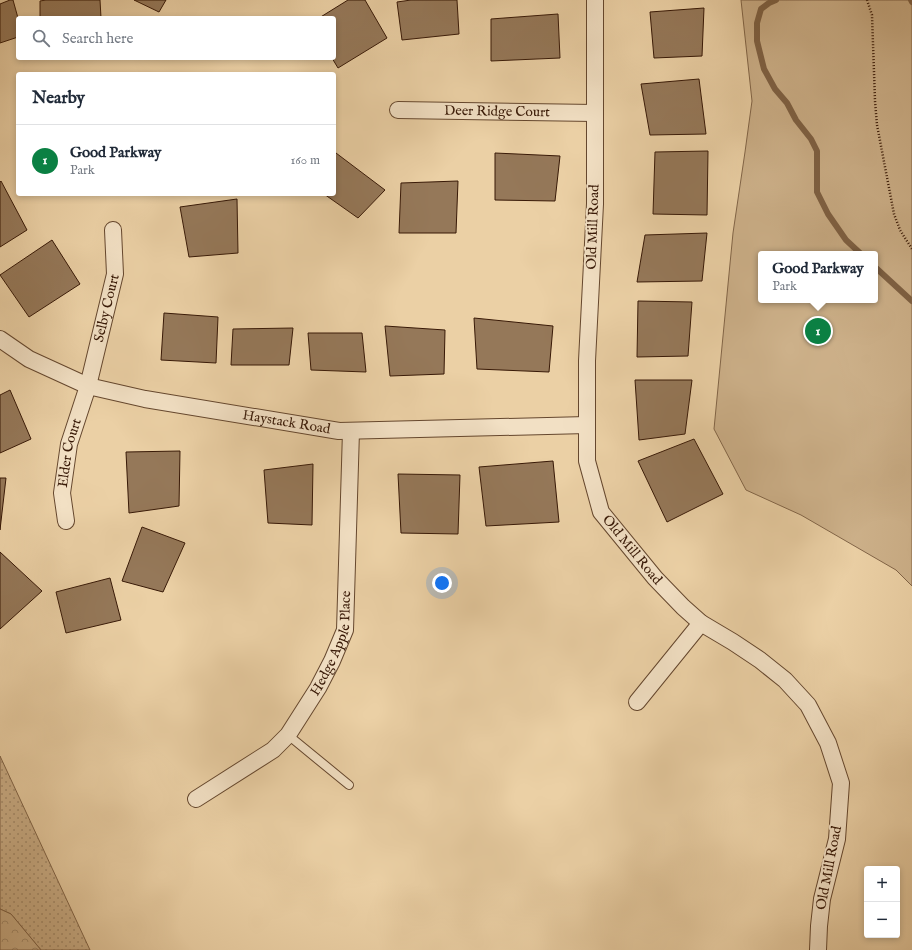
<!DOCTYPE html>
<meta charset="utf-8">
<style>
:root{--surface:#fff;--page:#f6f6f7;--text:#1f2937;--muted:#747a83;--line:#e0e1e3;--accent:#0b8043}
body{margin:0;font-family:"IM FELL English",serif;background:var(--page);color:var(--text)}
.controls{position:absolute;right:12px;bottom:12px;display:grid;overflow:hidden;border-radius:4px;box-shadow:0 2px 6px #0003}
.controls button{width:36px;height:36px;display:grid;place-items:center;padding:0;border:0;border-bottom:1px solid var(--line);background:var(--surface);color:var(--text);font:20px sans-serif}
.you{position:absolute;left:442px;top:583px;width:14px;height:14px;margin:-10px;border:3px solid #fff;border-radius:50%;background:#1a73e8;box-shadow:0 0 0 6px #1a73e833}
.badge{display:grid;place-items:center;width:26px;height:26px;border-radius:50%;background:var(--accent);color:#fff;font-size:13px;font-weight:700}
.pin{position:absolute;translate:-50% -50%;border:2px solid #fff;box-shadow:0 1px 4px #0006}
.popup{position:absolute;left:758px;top:251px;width:120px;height:52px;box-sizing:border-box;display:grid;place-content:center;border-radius:4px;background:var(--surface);filter:drop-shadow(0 1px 3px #0005);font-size:13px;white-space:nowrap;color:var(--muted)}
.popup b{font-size:15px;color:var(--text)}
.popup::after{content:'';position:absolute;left:50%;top:100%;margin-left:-8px;border:8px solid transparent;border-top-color:var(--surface)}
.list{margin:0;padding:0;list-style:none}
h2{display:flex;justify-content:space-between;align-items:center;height:52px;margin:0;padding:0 16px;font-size:17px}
h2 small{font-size:13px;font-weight:400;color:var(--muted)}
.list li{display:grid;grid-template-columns:26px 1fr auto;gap:12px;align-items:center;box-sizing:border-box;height:72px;padding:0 16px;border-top:1px solid var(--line)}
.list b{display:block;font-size:15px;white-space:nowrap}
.list p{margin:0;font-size:13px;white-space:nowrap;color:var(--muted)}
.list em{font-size:13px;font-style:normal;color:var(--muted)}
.icon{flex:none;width:22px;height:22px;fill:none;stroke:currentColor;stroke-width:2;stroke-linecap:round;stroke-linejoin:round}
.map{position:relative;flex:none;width:912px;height:950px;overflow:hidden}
.search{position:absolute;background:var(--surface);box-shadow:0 2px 6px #0003;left:16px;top:16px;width:320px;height:44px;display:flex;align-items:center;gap:10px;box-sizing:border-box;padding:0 14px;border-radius:4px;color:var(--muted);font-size:15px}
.panel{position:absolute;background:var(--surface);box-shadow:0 2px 6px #0003;left:16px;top:72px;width:320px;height:124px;border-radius:4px}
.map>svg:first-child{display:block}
</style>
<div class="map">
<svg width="912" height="950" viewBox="0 0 912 950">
<defs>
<pattern id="grass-dots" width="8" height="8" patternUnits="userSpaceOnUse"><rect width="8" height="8" fill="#cdb18a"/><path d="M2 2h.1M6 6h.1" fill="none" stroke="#a78f6f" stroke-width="1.8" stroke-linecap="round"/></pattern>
<pattern id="forest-crowns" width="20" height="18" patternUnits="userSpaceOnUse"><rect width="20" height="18" fill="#cdb18a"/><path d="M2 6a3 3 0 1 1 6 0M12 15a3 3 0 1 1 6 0" fill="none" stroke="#a78f6f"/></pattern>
</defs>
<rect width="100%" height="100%" fill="#ebd0a5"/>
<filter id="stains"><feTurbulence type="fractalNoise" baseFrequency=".005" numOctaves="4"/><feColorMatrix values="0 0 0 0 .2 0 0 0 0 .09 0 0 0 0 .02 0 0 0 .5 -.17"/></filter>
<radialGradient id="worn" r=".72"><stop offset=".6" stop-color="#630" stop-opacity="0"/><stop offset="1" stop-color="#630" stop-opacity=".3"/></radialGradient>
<path fill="url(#grass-dots)" stroke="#826548" d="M0 756 90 950H41L11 914 0 909Z"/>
<path fill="url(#forest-crowns)" stroke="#826548" d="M0 909 11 914 41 950H0Z"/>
<path fill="#cdb18a" stroke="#826548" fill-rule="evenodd" d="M741 0H912V586L896 570 801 515 746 490 714 429 733 233 745 152 752 101ZM761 254H875V300H761Z"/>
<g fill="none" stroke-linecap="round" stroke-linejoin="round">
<path stroke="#7f6245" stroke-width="6" d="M776 0 769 3 761 9 757 23V41L764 69 775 89 787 103 796 120 811 139 817 151V192L828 214 846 240 861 254
M911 0 912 2
M875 267 912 301"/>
</g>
<path fill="#957859" stroke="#381907" d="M10 0H13L18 18V37L0 43V4Z
M46 0H100L101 18H40V1Z
M134 0H166L159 12Z
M348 0H365L387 38 338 68 332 58H334V18H319Z
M411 0H457L459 34 402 40 397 2Z
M704 8 702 56 654 58 650 12Z
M558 14 560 58 491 61V19Z
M699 79 706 134 650 135 641 84Z
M708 151 707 215 653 214 655 152Z
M336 153 385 190 358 218 324 194H334V155Z
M495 153 560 156 555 201 495 200Z
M1 181 27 230 0 247V182Z
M458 181 456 233H399L401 183Z
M237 199 238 253 189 257 180 207Z
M707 233 702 281 637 282 645 235Z
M52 240 80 284 29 317 0 275Z
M638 301 692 302 688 356 637 357Z
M164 313 218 317 216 363 161 360Z
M474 318 553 326 549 372 477 369Z
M385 326 445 330 444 374 390 376Z
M293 328 289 365H231L233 329Z
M308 333H362L366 372 311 370Z
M635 380H692L685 434 639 440Z
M10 390 31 439 0 453V395Z
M694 439 723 494 667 522 638 461Z
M180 451 179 506 129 513 126 452Z
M553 461 559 522 486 526 479 467Z
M313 464 312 525 268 523 264 470Z
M398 474 460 475 458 534 401 533Z
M0 478H6L0 530Z
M142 527 185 543 163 592 122 581Z
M0 552 42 591 0 629Z
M110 578 121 620 66 633 56 592Z"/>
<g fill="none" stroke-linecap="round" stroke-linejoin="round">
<defs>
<path id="service" d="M288 735 349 785"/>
<g id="minor">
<path id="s1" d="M595 0V204L587 361V461L601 512 655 578 683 607 701 623 733 642 760 660 785 680 808 705 828 743 841 783 837 839 822 899 819 926 818 950"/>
<path id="s2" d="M398 110 595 113"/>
<path id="s3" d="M0 339 29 359 88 386 145 399 339 431 587 425"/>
<path id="s4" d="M66 521 62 493 69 444 88 386 115 274 113 230"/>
<path d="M637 702 701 623"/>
<path id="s5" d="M196 799 273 750 288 735 318 688 332 661 345 630 351 431"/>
</g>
</defs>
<use href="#service" stroke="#65472e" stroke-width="10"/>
<use href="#minor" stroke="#65472e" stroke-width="18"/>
<path stroke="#381907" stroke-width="2.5" stroke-dasharray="1 2" stroke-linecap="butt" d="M867 0 872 15 875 101 877 125 894 214 900 230 912 249"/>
<use href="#service" stroke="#f2e0c4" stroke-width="8"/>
<use href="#minor" stroke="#f2e0c4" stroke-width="16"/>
</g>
<g text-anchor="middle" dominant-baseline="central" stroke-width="4" stroke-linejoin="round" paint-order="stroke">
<g font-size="14" fill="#381907" stroke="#f2e0c4">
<text stroke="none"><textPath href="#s2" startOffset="99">Deer Ridge Court</textPath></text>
<text transform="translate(593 227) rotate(-88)">Old Mill Road</text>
<text stroke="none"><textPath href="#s4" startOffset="219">Selby Court</textPath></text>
<text stroke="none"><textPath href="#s3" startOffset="302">Haystack Road</textPath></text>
<text stroke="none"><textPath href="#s4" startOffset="69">Elder Court</textPath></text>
<text stroke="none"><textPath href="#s1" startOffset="563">Old Mill Road</textPath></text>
<text stroke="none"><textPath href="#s5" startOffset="216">Hedge Apple Place</textPath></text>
<text transform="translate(829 868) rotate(-79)">Old Mill Road</text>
</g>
</g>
<rect width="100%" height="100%" filter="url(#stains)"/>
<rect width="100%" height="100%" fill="url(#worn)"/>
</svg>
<div class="controls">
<button>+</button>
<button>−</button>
</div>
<div class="you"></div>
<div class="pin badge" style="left:818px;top:331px">1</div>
<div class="popup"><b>Good Parkway</b>Park</div>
<div class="search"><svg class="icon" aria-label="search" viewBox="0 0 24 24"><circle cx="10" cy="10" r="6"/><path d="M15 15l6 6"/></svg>Search here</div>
<section class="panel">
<h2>Nearby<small></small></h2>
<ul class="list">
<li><span class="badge">1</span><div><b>Good Parkway</b><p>Park</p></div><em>160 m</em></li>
</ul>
</section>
</div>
